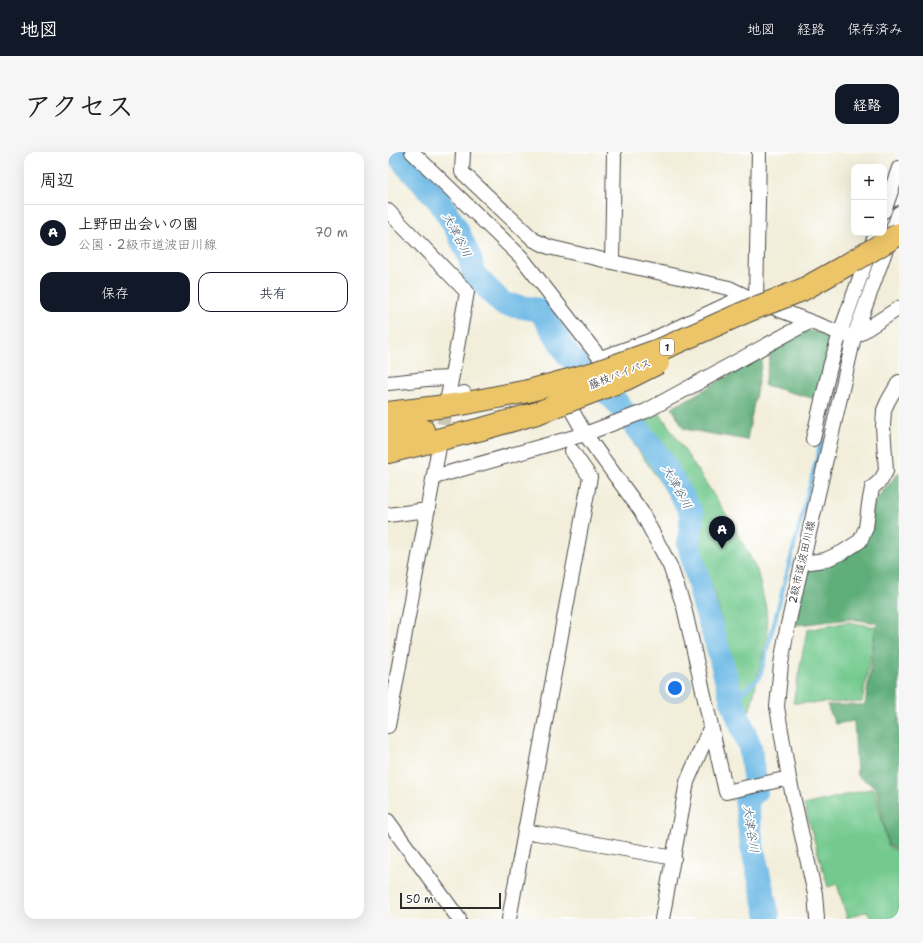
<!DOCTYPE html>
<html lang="ja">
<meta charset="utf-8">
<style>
:root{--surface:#fff;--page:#f6f6f6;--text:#202124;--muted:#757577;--line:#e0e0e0;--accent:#111827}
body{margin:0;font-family:"Shantell Sans","Klee One",sans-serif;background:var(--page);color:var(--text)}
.controls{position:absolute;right:12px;top:12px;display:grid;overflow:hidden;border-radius:8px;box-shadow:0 4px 16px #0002}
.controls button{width:36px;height:36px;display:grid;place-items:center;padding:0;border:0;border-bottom:1px solid var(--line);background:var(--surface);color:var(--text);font:20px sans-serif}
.scale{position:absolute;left:12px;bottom:10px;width:101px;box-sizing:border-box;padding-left:4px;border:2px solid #2b2b2b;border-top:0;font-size:11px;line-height:14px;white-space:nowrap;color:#2b2b2b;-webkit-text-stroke:3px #fff;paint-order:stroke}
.you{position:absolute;left:287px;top:536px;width:14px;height:14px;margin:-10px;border:3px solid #fff;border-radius:50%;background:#1a73e8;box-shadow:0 0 0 6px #1a73e833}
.badge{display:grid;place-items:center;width:26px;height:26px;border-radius:50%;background:var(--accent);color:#fff;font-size:13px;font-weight:700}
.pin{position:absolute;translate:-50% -33px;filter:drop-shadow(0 1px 2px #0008)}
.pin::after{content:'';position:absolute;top:21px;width:14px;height:12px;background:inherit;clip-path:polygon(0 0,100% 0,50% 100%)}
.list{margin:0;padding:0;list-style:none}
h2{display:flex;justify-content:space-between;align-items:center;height:52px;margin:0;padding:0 16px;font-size:17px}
h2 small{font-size:13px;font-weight:400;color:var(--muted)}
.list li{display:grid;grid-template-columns:26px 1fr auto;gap:12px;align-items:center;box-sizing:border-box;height:56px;padding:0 16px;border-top:1px solid var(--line)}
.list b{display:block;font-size:15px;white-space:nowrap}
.list p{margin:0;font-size:13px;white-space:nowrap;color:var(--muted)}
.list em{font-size:13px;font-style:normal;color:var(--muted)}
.actions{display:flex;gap:8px;padding:12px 16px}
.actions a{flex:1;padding:9px 0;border:1px solid var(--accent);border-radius:12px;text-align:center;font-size:14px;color:var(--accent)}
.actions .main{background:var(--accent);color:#fff}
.map{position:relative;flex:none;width:511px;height:767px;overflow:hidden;border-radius:12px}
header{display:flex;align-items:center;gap:24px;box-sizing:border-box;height:56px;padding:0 20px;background:var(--accent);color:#fff}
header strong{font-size:19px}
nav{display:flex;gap:22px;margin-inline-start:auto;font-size:14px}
.intro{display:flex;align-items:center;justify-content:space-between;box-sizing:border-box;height:96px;padding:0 24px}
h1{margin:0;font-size:28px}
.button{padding:10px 18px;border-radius:12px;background:var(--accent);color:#fff;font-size:14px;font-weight:700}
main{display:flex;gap:24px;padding:0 24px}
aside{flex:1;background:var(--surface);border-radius:12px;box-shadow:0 4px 16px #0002}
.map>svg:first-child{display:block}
</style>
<header>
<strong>地図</strong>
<nav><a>地図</a><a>経路</a><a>保存済み</a></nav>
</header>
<div class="intro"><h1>アクセス</h1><a class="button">経路</a></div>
<main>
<aside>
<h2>周辺<small></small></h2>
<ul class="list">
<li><span class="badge">A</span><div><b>上野田出会いの園</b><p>公園 · 2級市道波田川線</p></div><em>70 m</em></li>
</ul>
<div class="actions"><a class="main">保存</a><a>共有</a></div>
</aside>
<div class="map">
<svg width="511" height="767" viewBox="0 0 511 767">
<rect width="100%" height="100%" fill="#fff"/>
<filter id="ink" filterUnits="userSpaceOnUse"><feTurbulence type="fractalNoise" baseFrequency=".025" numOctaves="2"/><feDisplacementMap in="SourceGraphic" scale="8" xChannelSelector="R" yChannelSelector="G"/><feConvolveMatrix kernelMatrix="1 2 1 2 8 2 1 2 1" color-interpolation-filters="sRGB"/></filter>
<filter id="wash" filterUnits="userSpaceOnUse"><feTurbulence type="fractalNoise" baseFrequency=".012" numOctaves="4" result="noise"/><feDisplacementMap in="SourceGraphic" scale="16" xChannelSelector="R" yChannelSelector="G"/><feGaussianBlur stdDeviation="0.9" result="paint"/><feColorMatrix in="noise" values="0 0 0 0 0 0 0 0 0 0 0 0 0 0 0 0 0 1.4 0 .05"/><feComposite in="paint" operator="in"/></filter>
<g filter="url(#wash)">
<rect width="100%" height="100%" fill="#f2eeda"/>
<path fill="#73c98e" stroke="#4f7a5c" d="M272 261 344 371 369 418 378 456 380 482 362 558H353L349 531 327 443 302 375 277 337 237 279Z
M461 470 488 475 474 550 405 551 419 478Z
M486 636 500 695 511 700V767H483L479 759 459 766 449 732 440 735 416 653Z"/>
<path fill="#5ead79" stroke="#446c52" d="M417 178 449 184 427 247 376 233 383 200Z
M375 204 359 288 296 277 284 256Z
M511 320V699L500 693 488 635 469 624 466 569 447 572 439 553H477L489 471 463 467 409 473V452L416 413 470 396 489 346Z"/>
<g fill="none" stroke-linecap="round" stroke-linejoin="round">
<path stroke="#6bb8e5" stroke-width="4" d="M496 79 503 58
M344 549 372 525 442 256 456 191"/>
<path stroke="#6bb8e5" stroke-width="24" d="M8 0 18 13 52 50 69 78 82 106 85 122 115 152 152 158 180 203 227 248 272 306 304 362 301 392 316 452 329 493 344 549 362 595 368 638 358 647 364 694 380 764V767"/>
</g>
</g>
<g filter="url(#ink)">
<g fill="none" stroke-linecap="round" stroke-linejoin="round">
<path stroke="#cac7b7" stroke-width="14" stroke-dasharray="14 7" stroke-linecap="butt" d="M52 293 60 246"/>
<defs>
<path id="minor" d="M24 0 133 105 212 206 261 189 357 144
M75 0 74 20 146 88 161 95 224 110 341 136 368 149 452 181 466 185 511 156
M0 59 79 140 60 245 76 241
M496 59 511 16
M224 110 226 0
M368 149 371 0
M0 231 39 227 63 226
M170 246 183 257 197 282 253 359 282 414 296 455 338 640 401 626
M425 287 442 215 452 181 488 81
M46 325 197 282 258 259 421 170
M0 363 40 358
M414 411 437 408 455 400 472 389 478 376 481 352 484 336 493 328 498 319 495 274 496 258 500 249 511 230
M0 574 51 295
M0 669 71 767
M137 679 286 706
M121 767 202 325 184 299
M274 767 299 630 323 574
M429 767 427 742 401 626 389 555 393 512 399 477 466 185 511 61"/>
<path id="motorway" d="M414 138 464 110
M0 261 74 252 140 239
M0 283 35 278
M0 300 94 277 149 261"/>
</defs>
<use href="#minor" stroke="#494845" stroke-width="16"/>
<use href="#motorway" stroke="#494845" stroke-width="24"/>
<use href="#minor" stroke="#fff" stroke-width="14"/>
<use href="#motorway" stroke="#edc569" stroke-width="22"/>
<defs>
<path id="motorway-bridge" d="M464 110 511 82
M140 239 206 221 276 196 362 158 414 138
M149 261 238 227 270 211"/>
</defs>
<use href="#motorway-bridge" stroke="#494845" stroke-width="24" stroke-linecap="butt"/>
<use href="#motorway-bridge" stroke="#edc569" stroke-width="22"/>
</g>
</g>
<g text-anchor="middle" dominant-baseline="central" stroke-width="3.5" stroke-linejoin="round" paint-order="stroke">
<rect fill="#fff" stroke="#6b6b6b" stroke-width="1" x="272" y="187" width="14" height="16" rx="3"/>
<g font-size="10" font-weight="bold" fill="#2b2b2b">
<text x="279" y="195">1</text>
</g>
<g font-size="11" fill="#2b2b2b" stroke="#fff">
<text transform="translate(232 222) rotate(-21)">藤枝バイパス</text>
<text transform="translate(414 410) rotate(-77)">2級市道波田川線</text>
</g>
<g font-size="12" font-style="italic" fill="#415c6c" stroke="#fff">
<text transform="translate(69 83) rotate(63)">大津谷川</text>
<text transform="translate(289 335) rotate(61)">大津谷川</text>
<text transform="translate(363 677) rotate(82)">大津谷川</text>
</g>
</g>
</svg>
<div class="controls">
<button>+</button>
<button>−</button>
</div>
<div class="scale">50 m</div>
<div class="you"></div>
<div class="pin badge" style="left:334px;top:397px">A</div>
</div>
</main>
